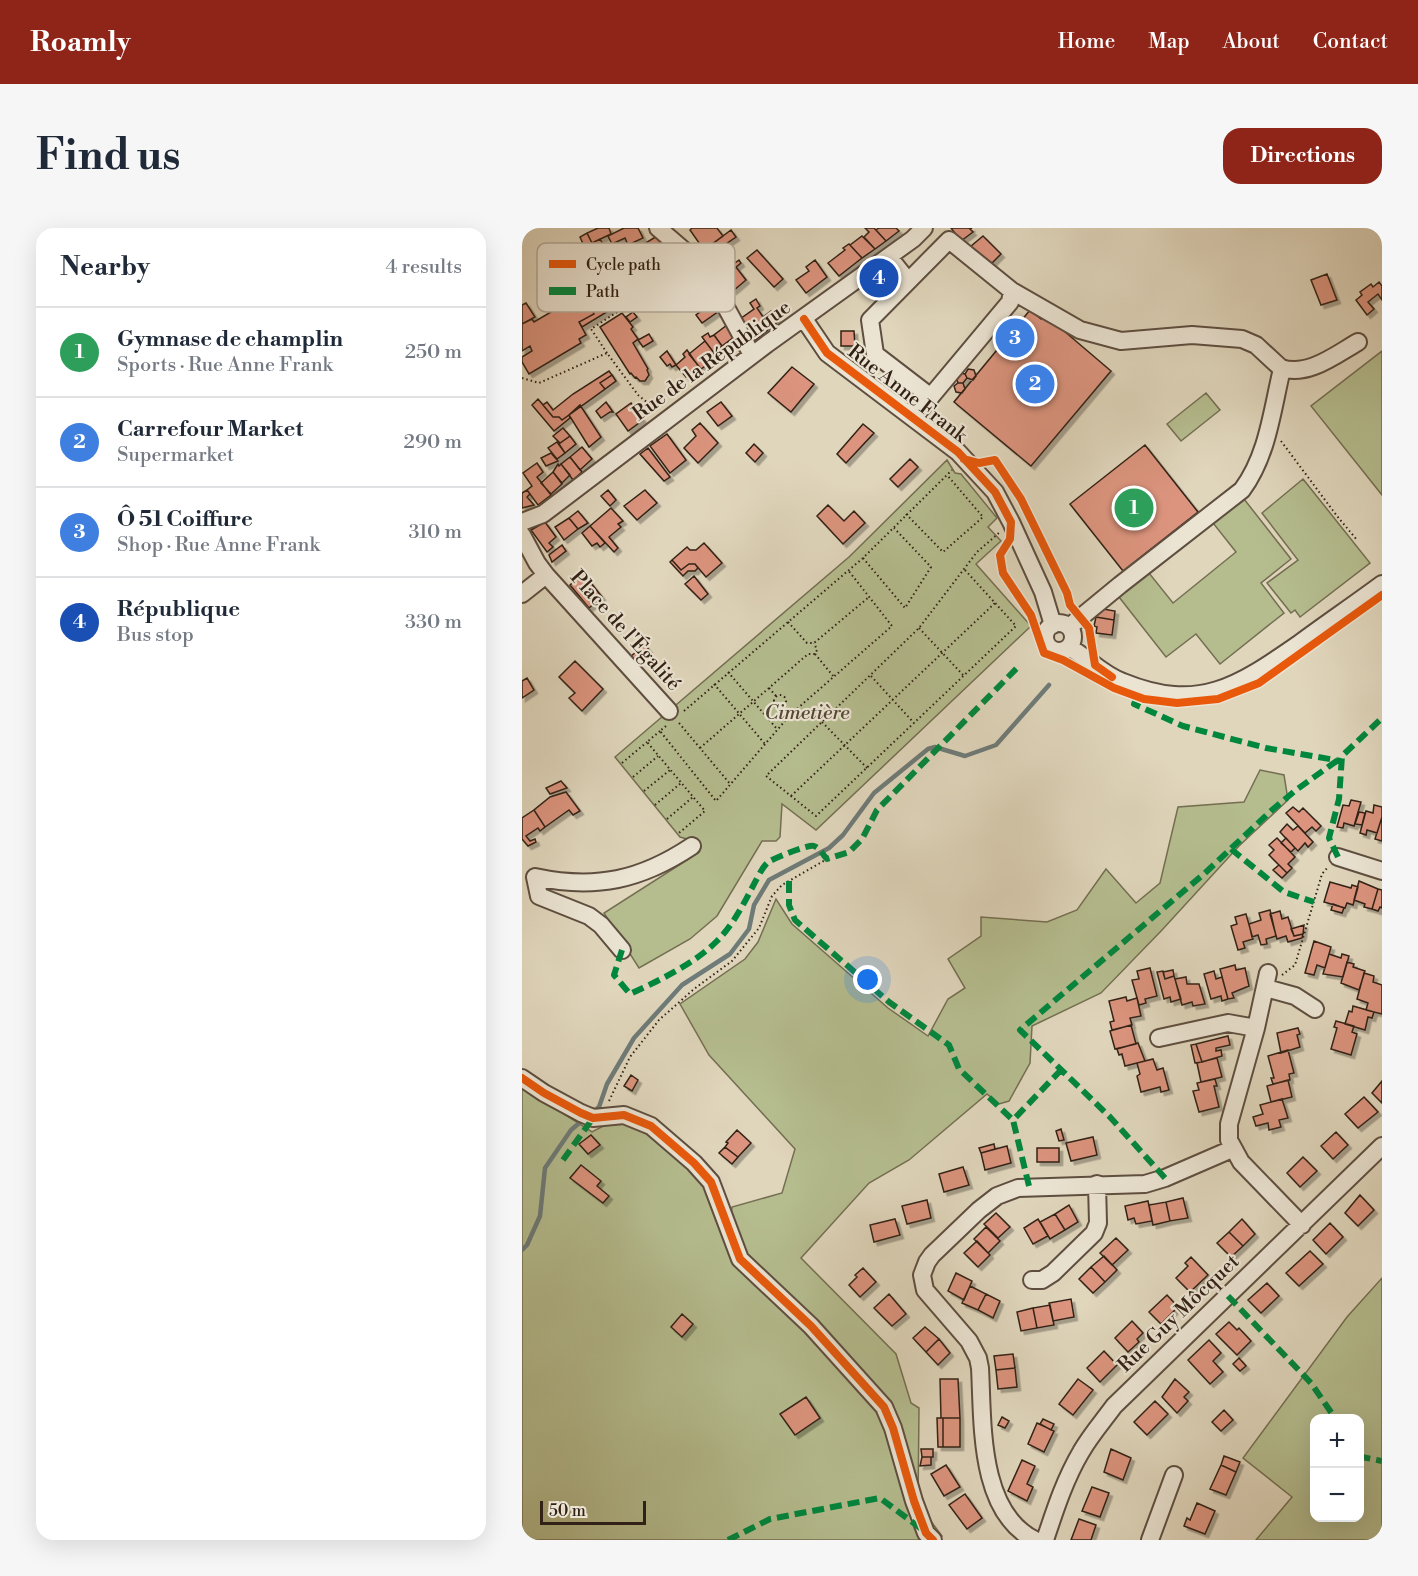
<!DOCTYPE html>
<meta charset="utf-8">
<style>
:root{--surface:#fff;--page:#f6f6f7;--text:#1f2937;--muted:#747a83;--line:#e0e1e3;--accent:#8f2418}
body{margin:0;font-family:"Libre Bodoni",serif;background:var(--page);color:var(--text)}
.controls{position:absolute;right:18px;bottom:18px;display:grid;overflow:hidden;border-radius:12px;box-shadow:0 6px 24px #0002}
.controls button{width:54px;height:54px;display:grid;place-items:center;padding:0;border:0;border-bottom:2px solid var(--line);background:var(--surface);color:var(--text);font:30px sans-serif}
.scale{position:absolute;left:18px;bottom:15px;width:106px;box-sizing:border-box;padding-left:6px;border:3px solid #322116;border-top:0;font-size:16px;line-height:21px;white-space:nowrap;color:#322116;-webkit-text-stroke:4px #ebe4d3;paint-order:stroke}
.you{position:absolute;left:346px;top:752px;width:21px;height:21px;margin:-15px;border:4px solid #fff;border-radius:50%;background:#1a73e8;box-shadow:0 0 0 9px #1a73e833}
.badge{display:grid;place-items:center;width:39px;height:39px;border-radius:50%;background:var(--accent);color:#fff;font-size:20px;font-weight:700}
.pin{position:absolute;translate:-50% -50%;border:3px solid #fff;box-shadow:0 2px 6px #0006}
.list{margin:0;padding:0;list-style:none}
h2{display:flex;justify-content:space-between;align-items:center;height:78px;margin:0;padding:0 24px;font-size:26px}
h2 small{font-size:20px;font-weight:400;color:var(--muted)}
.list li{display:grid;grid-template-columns:39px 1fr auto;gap:18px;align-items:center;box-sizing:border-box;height:90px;padding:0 24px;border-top:2px solid var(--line)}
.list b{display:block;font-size:22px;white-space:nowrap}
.list p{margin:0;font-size:20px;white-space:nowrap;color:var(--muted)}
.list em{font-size:20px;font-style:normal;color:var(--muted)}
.map{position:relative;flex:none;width:860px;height:1312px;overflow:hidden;border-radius:18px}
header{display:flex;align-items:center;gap:36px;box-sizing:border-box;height:84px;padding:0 30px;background:var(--accent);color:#fff}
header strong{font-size:28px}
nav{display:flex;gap:33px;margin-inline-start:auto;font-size:21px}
.intro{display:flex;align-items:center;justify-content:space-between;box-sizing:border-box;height:144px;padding:0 36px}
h1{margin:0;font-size:42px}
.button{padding:15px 27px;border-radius:18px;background:var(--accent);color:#fff;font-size:21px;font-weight:700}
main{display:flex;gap:36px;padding:0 36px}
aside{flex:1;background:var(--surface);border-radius:18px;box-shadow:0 6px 24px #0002}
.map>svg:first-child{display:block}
</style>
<header>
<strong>Roamly</strong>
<nav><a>Home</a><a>Map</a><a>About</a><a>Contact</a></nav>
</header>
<div class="intro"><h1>Find us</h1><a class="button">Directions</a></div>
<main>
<aside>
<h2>Nearby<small>4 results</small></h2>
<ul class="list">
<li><span class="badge" style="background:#2e9e5b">1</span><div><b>Gymnase de champlin</b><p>Sports · Rue Anne Frank</p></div><em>250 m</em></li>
<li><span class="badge" style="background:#3f7fe0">2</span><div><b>Carrefour Market</b><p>Supermarket</p></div><em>290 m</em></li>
<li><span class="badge" style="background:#3f7fe0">3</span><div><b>Ô 51 Coiffure</b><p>Shop · Rue Anne Frank</p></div><em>310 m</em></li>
<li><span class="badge" style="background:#1a4fb4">4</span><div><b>République</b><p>Bus stop</p></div><em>330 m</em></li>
</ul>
</aside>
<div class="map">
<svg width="860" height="1312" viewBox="0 0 860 1312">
<defs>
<filter id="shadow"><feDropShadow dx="3.5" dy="3.5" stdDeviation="0" flood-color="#0004"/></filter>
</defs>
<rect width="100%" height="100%" fill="#e0d6bc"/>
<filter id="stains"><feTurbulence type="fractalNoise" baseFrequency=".00333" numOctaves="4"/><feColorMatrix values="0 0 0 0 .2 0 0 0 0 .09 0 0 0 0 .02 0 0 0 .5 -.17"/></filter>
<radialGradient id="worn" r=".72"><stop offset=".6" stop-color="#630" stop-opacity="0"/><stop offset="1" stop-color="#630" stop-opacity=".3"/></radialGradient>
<path fill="#b5bd8f" stroke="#746f52" stroke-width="1.5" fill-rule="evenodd" d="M860 123V267L789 178Z
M684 165 698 182 659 213 645 196Z
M425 232 433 245 439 246 475 290 466 299 479 313 454 336 509 398 294 602 260 576 258 609 254 613H240L195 688 168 711 117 740 82 685 176 625 165 611 158 609 93 529 327 329Z
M781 251 848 335 778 389 773 382 769 385 745 355 776 332 740 285Z
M722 271 769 331 739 355 762 385 698 436 674 406 644 429 597 369 627 345 651 375 714 324 691 295Z
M738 542 762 547 766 572 717 618 640 702 579 765 510 798 508 835 487 873 477 876 465 866 387 932 347 955 279 1030 374 1126 389 1175 397 1180 396 1276 420 1308 414 1312H0V859L70 904 91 893 111 896 167 937 189 966 205 1019 210 979 260 965 273 921 187 827 158 776 223 731 236 714 254 671 270 696 366 780 406 808 426 771 443 760 426 731 459 708V689L525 694 555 682 584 641 614 675 638 655 656 579 722 574Z
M860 1050V1312H734L770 1269 721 1230 825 1089ZM792 1190H838V1290H792Z"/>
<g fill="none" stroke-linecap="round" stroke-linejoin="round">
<path stroke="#6e7b78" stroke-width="4.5" d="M71 884 77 879 85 856 112 810 160 757 208 726 227 701 232 677 247 652 307 620 321 607 352 565 406 521 413 519 443 528 474 517 527 457
M0 1022 5 1017 18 988 23 940 49 902 62 891"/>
</g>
<path fill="#dc947e" stroke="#322116" stroke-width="1.5" filter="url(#shadow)" d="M76 0H87L89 6 70 15 65 5Z
M102 0H116L121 10 106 17 103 10 90 16 86 8Z
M170 0H195L201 8 182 22 168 2Z
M343 0H352L364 13 353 21 342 9 347 4Z
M357 0H374L377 3 364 13 354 2Z
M429 0H450L448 1 451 4 439 13Z
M209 2 214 9 201 18 213 35 217 32 219 35 203 48 196 41 204 34 202 32 194 38 182 22Z
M65 5 70 15 62 18 58 9Z
M135 8 139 14 126 22 122 16Z
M340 8 353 21 340 30 328 17Z
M461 8 479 26 470 35 448 19Z
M78 11 82 18 70 24 66 17Z
M327 16 340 30 317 48 306 35 323 22 321 20Z
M235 22 261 51 252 59 225 30Z
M293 32 305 49 284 65 274 52 287 43 284 39Z
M214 39 224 52 211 63 201 51Z
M805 46 815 72 799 77 789 52Z
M857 54 860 58V72L856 66 846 74 852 81 845 87 834 72 840 67 838 64 849 56 851 59Z
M75 57 84 73 70 81 72 86 57 94 64 107 57 111 59 115 7 146 0 134V129L10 123 8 118 0 123V96L10 91 12 94Z
M85 64 93 79 60 99 57 94 72 86 70 81 84 73 81 66Z
M234 71 238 78 235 80 241 89 249 83 257 93 232 113 218 91 232 81 228 75Z
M191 72 197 83 180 95 174 87 190 75 189 74Z
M4 75 13 89 0 96V77Z
M508 82 519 91 522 87 535 97 589 143 509 238 432 174Z
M111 84 115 89 108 94 104 89Z
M100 85 111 99 109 101 116 111 111 115 126 141 125 142 127 147 123 153H118L114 149 113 150 109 145 108 146 78 99Z
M205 97 212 109 200 118 192 107Z
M319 103H332L333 118H319Z
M186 105 188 109 192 107 200 118 192 125 180 109Z
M127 106 131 113 121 119 116 112Z
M183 113 192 125 186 130 189 134 179 141 167 126Z
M165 122 177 139 164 149 154 137 163 129 161 126Z
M145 123 154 137 150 139 148 136 145 138 138 129Z
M270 139 292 156 269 184 246 165Z
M446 141 452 142 454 148 451 152 445 150 443 146Z
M87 143 90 147 78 155 83 161 40 192 37 189H31L21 177 25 174 31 182 51 166Z
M437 145 443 146 445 150 441 155H436L434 149Z
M90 147 94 153 83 161 78 155Z
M436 155H441L443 161 440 165 434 164 432 158Z
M16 171 31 189H37L40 192 47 187 48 190 32 203 10 177Z
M84 174 91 184H88L79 190 74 183Z
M199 174 210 188 196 198 185 184Z
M109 175 121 192 106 203 94 186Z
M58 177 79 209 67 219 47 187Z
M178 195 196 215 176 235 162 220 174 208 170 202Z
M341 196 352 205 324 235 315 226Z
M41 200 48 208 38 215 31 208Z
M145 206 164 232 148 245 128 218Z
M48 208 54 216 43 225 37 216Z
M35 214 43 225 35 231 26 220Z
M232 216 241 225 233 234 224 225Z
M623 217 676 284 601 343 548 276Z
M60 219 70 231 58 242 48 229Z
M126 220 148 249 142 253 118 226Z
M29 225 36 233 24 238 19 230Z
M48 229 60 244 51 252 39 236Z
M388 231 396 239 376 259 368 251Z
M15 235 21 244 15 249 29 267 16 277 5 262 10 258 1 245Z
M36 236 37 238 39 236 48 247 40 255 31 244Z
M31 244 40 256 29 266 19 255Z
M5 262 8 266 5 269 12 277 0 280V265Z
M86 262 94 272 88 278 79 268Z
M123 262 135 275 115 292 102 278Z
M306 277 322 293 332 283 343 295 321 316 295 288Z
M89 280 101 293 96 296 99 299 87 309 96 320 92 324 68 298Z
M56 283 66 295 56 301 47 290Z
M47 290 56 301 42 312 33 299Z
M23 294 34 309 27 315 31 319 25 324 9 302Z
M68 298 83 315 78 319 75 315 70 318 60 305Z
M182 315 200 335 184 349 173 336H167L159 342 150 332 165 319 168 322H174Z
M40 317 44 323 30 334 27 327Z
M150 332 159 342 167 336H173L176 340 173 343H166L161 348 148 334Z
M61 345 80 369 67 380 48 357Z
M172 348 186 366 179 372 163 356Z
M575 380 593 383 592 392 574 389Z
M574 389 592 392 590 407 574 405 575 399 572 398Z
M123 417 127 422 114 434 109 428Z
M53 433 81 461 60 483 47 470 53 465 37 449Z
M5 450 12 462 0 470V453Z
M39 553 45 560 28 566 24 560Z
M44 564 58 583 51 587 47 582 23 599 12 582 28 569Z
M829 572 839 574 832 598 822 595 821 600 815 599 821 577 827 578Z
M852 577 860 579V589L855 605 845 602 844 607 838 605 844 583 851 585Z
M771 579 777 584 781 580 799 598 794 603 790 599 783 605 764 585Z
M12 582 23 599 18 603 16 600 4 608 8 613 13 611 14 614 6 618 0 611V590Z
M837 584 843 585 840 597 833 596Z
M860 589V613L853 611Z
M765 596 771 602 776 598 791 614 786 619 783 615 776 623 758 604Z
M755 610 773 629 766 636 770 640 765 645 747 627 752 622 747 617Z
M764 610 773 620 769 624 759 615Z
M757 637 765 645 760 650 751 642Z
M837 653 856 661 850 681 842 679 843 676 832 672Z
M808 654 829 660 830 657 836 659 831 677 825 675 823 680 802 674Z
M856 661 860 662V680L858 679 856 683 850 681Z
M811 676 822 680 820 685 809 682Z
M748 682 754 708 744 711 745 716 739 717 736 707 730 709 727 696 739 692 737 685Z
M758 683 760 691 766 689 772 708 781 706 780 710 766 714 764 708 755 711 748 686Z
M724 686 731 711 721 714 723 720 716 722 709 698 715 696 713 689Z
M782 697 781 706 772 708 769 701Z
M792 713 809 719 803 740 795 737 792 747 783 745Z
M807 726 819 730 820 726 827 728 821 749 801 746Z
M825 734 832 736 831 739 843 743 837 762 819 755Z
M713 737 714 742 723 740 727 758 710 765 712 770 706 771 698 741Z
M628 740 635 768 623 771 624 775 617 777 610 752 617 751 615 743Z
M651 742 652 748 643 751 641 744Z
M641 743 643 751 652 748 659 771 649 774 648 769 642 771 635 744Z
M692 743 694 751 700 749 706 771 700 773 699 768 689 771 682 746Z
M842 745 852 748 851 754 860 757V786L844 782 846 775 835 771Z
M664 749 665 756H677L683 776 671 778 670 774 660 777 653 751Z
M604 769 605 773 615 770 619 788 608 790 610 797 590 802 588 794 592 793 587 773Z
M831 778 852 784 850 790 846 789 843 802 823 796 827 783 830 784Z
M814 793 832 798 830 804 835 806 829 827 809 821 815 800 812 799Z
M609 797 614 816 593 821 588 803Z
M776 800 778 806 775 807 778 819 759 825 755 805Z
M706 808 708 817 694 820V823L699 822 700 828 680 834 674 816Z
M616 815 623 833 603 838 600 826 597 827 595 821Z
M674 816 680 834 673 835 669 817Z
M766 822 772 845 767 846 768 852 751 856 749 850H752L746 828Z
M695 830 700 849 679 854 675 835Z
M631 831 635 842 641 840 647 862 639 864 638 859 619 864 615 848 618 846 615 835Z
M109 847 116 852 110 863 102 858Z
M693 851 695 858H692L697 879 677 884 671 863 677 862 675 855Z
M766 852 770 869 749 874 745 858Z
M860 853V875L850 865Z
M842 869 856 884 836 900 823 886Z
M760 871 766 890 757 892 759 899 747 902 746 895 734 898 731 889 741 886 738 877Z
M539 901 542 912 537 913 534 903Z
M215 902 229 915 216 929 203 919 206 915 204 914Z
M814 904 826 917 811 931 799 918Z
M69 907 78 917 66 926 57 916Z
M571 909 575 927 549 933 544 915Z
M472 916 473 921 459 925 457 920Z
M485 918 489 935 463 942 459 925Z
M203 919 216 929 210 936 197 925Z
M515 920H537V934H515Z
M781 929 795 943 778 959 765 945Z
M59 937 79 953 75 958 87 968 81 975 48 950Z
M441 939 447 957 422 964 417 946Z
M838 967 852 982 836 998 823 985Z
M661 970 666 990 648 993 644 974Z
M405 972 409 990 385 996 380 978Z
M626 973 630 993 614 996 612 990 606 992 603 978Z
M644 974 648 993 631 997 627 977Z
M547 977 556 994 543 1002 533 986Z
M474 985 488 999 476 1010 462 996Z
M533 986 543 1002 528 1011 518 994Z
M373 991 378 1007 352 1014 348 997Z
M516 991 526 1008 511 1016 502 1000Z
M720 991 733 1006 721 1018 707 1004Z
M808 995 821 1009 804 1026 791 1012Z
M464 999 478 1013 466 1025 452 1011Z
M707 1004 721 1018 709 1029 695 1015Z
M594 1010 606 1022 590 1037 578 1025Z
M455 1013 468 1027 456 1039 442 1025Z
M788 1023 801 1036 777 1058 764 1045Z
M582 1028 595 1042 583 1054 569 1039Z
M669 1029 686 1047 668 1064 654 1050 666 1038 663 1035Z
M569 1039 583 1054 571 1065 557 1051Z
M341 1040 354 1054 338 1069 327 1057 335 1049 333 1047Z
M434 1045 450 1053 442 1072 426 1063Z
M745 1055 757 1068 739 1085 726 1072Z
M448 1058 464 1066 456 1082 440 1075Z
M367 1066 384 1086 370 1098 352 1080Z
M464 1066 478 1073 471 1090 456 1082Z
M645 1067 656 1079 639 1096 627 1084Z
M549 1071 552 1089 531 1093 527 1075Z
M528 1077 532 1097 515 1100 511 1080Z
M511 1080 515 1100 499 1103 495 1084Z
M160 1086 171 1096 160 1109 149 1099Z
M610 1093 621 1105 615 1111 617 1114 606 1124 593 1110Z
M707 1094 715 1102 717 1100 729 1113 715 1127 694 1106Z
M403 1099 417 1111 404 1124 391 1110Z
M417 1111 428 1125 416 1137 404 1124Z
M687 1112 699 1125 691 1133 701 1144 688 1156 666 1132Z
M582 1123 595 1137 578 1154 565 1140Z
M491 1126 493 1140 474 1142 472 1128Z
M717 1130 724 1138 718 1143 711 1136Z
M493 1140 495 1159 476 1161 474 1142Z
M418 1151H436L438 1190H419Z
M556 1151 571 1162 551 1187 537 1176Z
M653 1151 667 1164 662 1169 666 1173 655 1185 640 1169Z
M284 1169 298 1190 273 1207 258 1186Z
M633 1173 646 1186 625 1207 612 1194Z
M702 1182 711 1192 699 1203 690 1194Z
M480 1189 487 1193 483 1200 476 1197Z
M415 1190H421V1219H416Z
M421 1190H438V1219H421Z
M521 1191 532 1196 529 1202 518 1196Z
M515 1195 532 1203 522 1224 506 1216Z
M399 1221H411V1229H400Z
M589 1221 609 1230 601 1252 582 1244Z
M702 1228 718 1234 714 1244 699 1237Z
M400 1229H409V1237L398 1238Z
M500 1232 513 1238 505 1256 511 1259 505 1273 486 1263Z
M424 1237 438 1259 422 1268 409 1246Z
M699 1237 714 1244 704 1267 688 1261Z
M570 1259 587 1265 578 1289 560 1283Z
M443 1266 460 1290 445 1301 427 1277Z
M675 1275 693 1283 683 1306 662 1298 665 1290 668 1292Z
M557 1291 574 1297 569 1312H549Z"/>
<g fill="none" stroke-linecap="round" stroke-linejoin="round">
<defs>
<path id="minor" d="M136 0 172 31 194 61 230 127
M367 29 386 53
M490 63 558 102 599 113 670 107 720 111 734 117 760 141C750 182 746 227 720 262L598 357 547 399
M282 91 305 125 436 224 473 264 489 294 521 364 531 397
M759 140C786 149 813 127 836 114
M391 190 488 74 490 63 427 12 348 92 353 126 409 169
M0 294 21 286 245 116 391 11 402 0
M0 307 15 335 24 347 147 483
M0 366 24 347
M523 409a14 14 0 1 1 28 0a14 14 0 1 1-28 0Z
M547 419C566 430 581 447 601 454 677 485 716 458 778 415 805 395 833 376 860 356
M816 629 860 643
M100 722 79 697 67 688 17 668 13 649C74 662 119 652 170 618
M746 745 734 800 707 896V912L719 934 780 997
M744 760 773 768 793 781
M637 810 706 795 734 800
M0 850 22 865 59 885 71 890 102 887 129 898 172 935 189 954 218 1031 289 1098 362 1179 371 1200 392 1273 404 1305 411 1312
M510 1052H520L531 1045 572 1005 576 995 575 956
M513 1312C456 1284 461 1194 458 1140L456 1130 447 1113 403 1062 400 1047 405 1034 410 1027 457 982 475 968 496 960 623 956 643 950 710 921
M523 1312C533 1282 543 1251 559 1224 568 1208 581 1193 592 1178L860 918
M628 1312 652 1247"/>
</defs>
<use href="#minor" stroke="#5e4e40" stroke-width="20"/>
<path stroke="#322116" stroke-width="2" stroke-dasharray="1.5 3" stroke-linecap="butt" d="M85 125 69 101 137 57
M0 150 17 155 85 125 116 167 131 179 138 176
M759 213 815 288 835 312
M384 286 421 324 461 289 425 247
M341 330 383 380 409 339 372 300
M443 342 494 398 294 588 244 548 397 400 455 324 478 304
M266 394 285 415H292L347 369
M397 400 442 448
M293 426 312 449
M206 444 255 501
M349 448 392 495
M192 456 243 516
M247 460 254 468
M252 473a6 6 0 1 1 12 0a6 6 0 1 1-12 0Z
M162 483 341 330 430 242
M300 494 345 540
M157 495 209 557
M144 498 138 503 194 573 269 486 370 398 326 342
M138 503 125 514 183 583 157 605
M178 520 286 426H293L295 422 292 415
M100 535 125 514
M111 549 136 528
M122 563 148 542
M269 568 473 375
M133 577 159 555
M145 591 171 569
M760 747 773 737 800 646 806 639
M87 873 108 829 137 792 172 761 210 733 237 700 250 668 260 657 305 631"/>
<use href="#minor" stroke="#ebe4d3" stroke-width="16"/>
<path stroke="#00873e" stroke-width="6" stroke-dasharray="12 6" stroke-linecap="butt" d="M614 471 612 476 661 498 744 520 819 533
M709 621 762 664 792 674
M816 629 807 610 817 571 820 528 860 490
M267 653V677L273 692 367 774 427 817 437 841 491 892
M100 722 92 747 108 766C138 752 172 736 195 713 211 697 221 677 231 658 235 651 239 641 245 635 249 631 287 616 292 618 298 620 301 627 305 631L327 624 340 611 355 582 495 440
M41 932 71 890
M643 950 588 889 498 802 683 645 750 582 774 562 816 532
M507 958 491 892 539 842
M706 1068 789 1155 813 1190
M838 1226 840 1229 860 1233
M206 1312 248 1291 358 1270 401 1302"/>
<defs>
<path id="cycleway" d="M282 91 305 125 436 224 473 264 489 294 488 311 478 327 481 345 509 387 522 425 541 432 592 460 622 471 655 475 696 471 737 455 860 367
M442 231 457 235 473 232 499 271 545 365 548 377 567 400 573 437 590 449
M0 850 22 865 59 885 71 890 102 887 129 898 172 935 189 954 218 1031 289 1098 362 1179 371 1200 392 1273 404 1305 411 1312"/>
</defs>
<use href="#cycleway" stroke="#ebe4d3" stroke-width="11"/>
<use href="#cycleway" stroke="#e8590c" stroke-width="8"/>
</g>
<g text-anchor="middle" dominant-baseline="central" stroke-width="4.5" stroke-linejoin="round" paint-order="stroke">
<g font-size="20" fill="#322116" stroke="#ebe4d3">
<text transform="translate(190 133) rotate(-36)">Rue de la République</text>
<text transform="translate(385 166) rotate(38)">Rue Anne Frank</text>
<text transform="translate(103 403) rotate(48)">Place de l'Égalité</text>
<text transform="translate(657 1086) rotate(-44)">Rue Guy Môcquet</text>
</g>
<g font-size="20" font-style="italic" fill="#534834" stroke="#ebe4d3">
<text x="285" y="485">Cimetière</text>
</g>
</g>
<rect x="15" y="15" width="198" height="69" rx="9" fill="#ebe4d3" stroke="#b4aa9a" stroke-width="1.5"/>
<rect x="27" y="32" width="27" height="8" fill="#e8590c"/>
<rect x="27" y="59" width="27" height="8" fill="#00873e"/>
<g font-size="16" fill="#322116">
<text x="64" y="42">Cycle path</text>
<text x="64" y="69">Path</text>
</g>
<rect width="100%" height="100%" filter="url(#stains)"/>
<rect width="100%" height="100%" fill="url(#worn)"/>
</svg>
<div class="controls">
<button>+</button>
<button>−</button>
</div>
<div class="scale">50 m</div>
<div class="you"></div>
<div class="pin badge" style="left:612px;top:280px;background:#2e9e5b">1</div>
<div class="pin badge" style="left:513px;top:156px;background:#3f7fe0">2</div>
<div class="pin badge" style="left:493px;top:110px;background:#3f7fe0">3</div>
<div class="pin badge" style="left:357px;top:50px;background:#1a4fb4">4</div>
</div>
</main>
